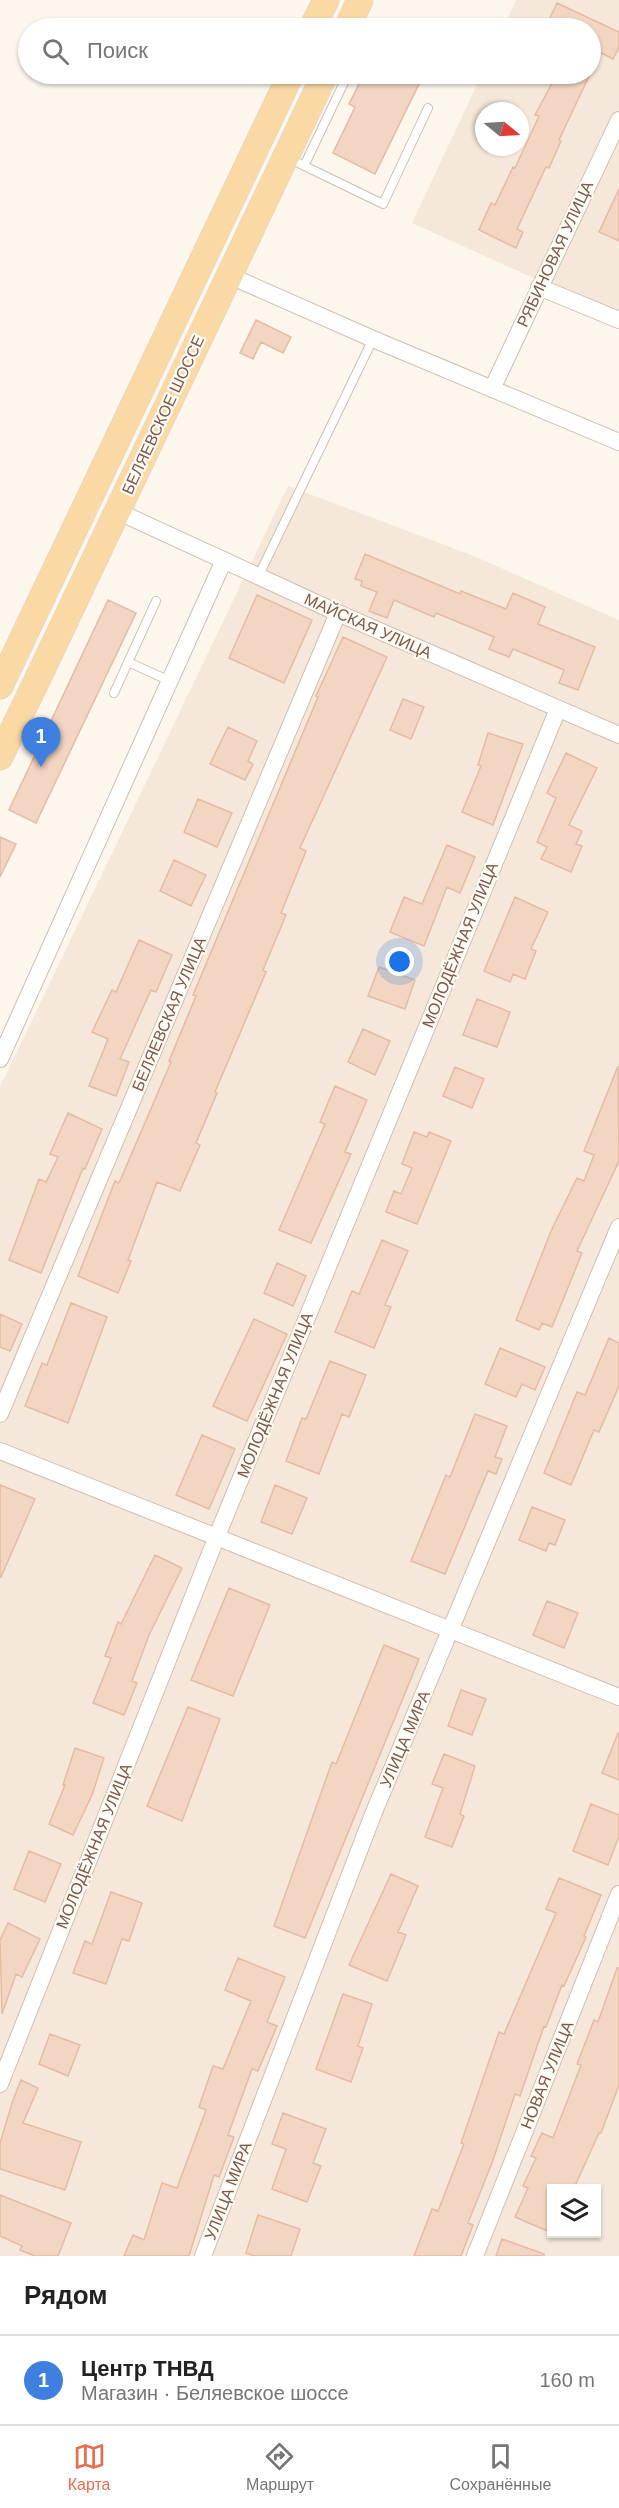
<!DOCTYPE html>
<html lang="ru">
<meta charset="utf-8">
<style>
:root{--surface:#fff;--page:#f6f6f6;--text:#222;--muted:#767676;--line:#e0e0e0;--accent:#e76f51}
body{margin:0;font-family:Helvetica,sans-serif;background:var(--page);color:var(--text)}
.controls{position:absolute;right:18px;bottom:18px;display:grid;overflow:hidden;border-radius:0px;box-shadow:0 2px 4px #0004}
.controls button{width:54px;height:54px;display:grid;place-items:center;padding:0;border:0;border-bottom:2px solid var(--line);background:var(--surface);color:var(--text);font:30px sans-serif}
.compass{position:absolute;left:475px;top:102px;width:54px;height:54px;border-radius:50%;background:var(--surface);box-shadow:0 2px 4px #0004;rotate:108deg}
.you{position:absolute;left:400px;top:962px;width:21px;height:21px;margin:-15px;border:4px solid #fff;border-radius:50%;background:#1a73e8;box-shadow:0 0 0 9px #1a73e833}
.badge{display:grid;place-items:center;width:39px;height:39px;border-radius:50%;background:var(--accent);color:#fff;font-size:20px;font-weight:700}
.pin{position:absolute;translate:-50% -50px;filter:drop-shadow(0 2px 3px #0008)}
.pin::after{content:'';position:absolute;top:32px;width:21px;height:18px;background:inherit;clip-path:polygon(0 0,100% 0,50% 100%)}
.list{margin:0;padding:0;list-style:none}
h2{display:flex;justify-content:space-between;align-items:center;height:78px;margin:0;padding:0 24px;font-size:26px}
h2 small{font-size:20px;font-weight:400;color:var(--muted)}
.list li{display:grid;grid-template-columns:39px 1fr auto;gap:18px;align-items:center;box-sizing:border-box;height:90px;padding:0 24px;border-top:2px solid var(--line)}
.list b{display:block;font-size:22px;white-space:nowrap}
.list p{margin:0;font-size:20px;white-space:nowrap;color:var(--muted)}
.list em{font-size:20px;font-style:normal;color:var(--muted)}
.icon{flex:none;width:33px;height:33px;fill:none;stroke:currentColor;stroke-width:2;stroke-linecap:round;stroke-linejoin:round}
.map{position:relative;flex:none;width:619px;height:2256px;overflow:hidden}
.search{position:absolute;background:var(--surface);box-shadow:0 2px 4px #0004;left:18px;right:18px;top:18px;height:66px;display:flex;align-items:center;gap:15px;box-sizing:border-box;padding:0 21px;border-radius:33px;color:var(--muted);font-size:22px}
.sheet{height:168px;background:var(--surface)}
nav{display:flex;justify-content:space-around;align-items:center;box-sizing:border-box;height:84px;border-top:2px solid var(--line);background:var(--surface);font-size:16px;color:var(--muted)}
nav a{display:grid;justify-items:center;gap:3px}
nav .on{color:var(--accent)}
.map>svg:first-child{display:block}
</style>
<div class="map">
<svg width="619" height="2256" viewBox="0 0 619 2256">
<rect width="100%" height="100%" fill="#fdf6ec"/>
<path fill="#f5e8da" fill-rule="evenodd" d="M516 0H619V317L412 223 482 74H590V28H503ZM484 111H520V147H484Z
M288 486 469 554 619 620V2256H0V1087ZM552 2188H596V2234H552Z"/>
<path fill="#f3d5c3" stroke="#e6bba3" stroke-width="1.5" d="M557 3 619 32V47L613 59 591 48V28H545Z
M364 74H398L419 84 375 174 333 153 355 107 349 104Z
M557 74H590L559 140 561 141 549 168 546 167 517 229 523 232 516 248 479 230 491 203 495 205 513 167 515 168 539 116 535 115Z
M619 189V241L599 232Z
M256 320 291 337 283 353 261 342 253 359 240 353Z
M365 554 460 594 461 591 506 609 513 593 545 607 538 624 595 647 578 690 559 683 564 670 513 649 509 657 489 649 494 637 436 613 434 617 394 600 387 618 369 611 377 592 361 586 362 581 355 579Z
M257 595 312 620 284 683 229 658Z
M108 600 136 613 36 823 9 810Z
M343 637 387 657 300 848 306 851 281 913 286 915 263 970 266 972 215 1092 217 1093 196 1143 200 1145 180 1191 157 1182 128 1260 131 1261 118 1293 78 1276 115 1181 119 1183 171 1062 169 1061 196 996 193 995 318 697 316 696Z
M403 699 424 707 411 739 390 730Z
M228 727 257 741 248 761 253 764 245 780 210 764Z
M488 733 523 744 493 825 462 812 481 766 478 765Z
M566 753 597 768 569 825 582 831 576 844 582 846 571 872 541 859 547 847 537 842 556 798 547 793Z
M198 799 232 813 217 847 184 832Z
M0 837 16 844 0 877Z
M447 845 475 857 460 893 447 887 424 946 390 932 404 897 422 904Z
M174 860 206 875 191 906 160 891Z
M515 897 548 912 531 949 536 951 525 979 513 974 510 982 484 971Z
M139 940 172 955 156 992 151 990 120 1059 129 1062 116 1096 89 1086 108 1039 92 1032 112 990 116 992Z
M379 967 415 980 405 1009 368 996Z
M477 999 510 1012 497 1047 463 1035Z
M363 1029 390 1041 375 1075 348 1062Z
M618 1066 619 1161 577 1251 582 1253 552 1327 542 1323 539 1330 516 1320 551 1231 577 1178 584 1181 594 1155 584 1151Z
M455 1067 484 1079 472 1108 443 1096Z
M335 1086 367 1100 345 1152 351 1154 311 1243 279 1230 325 1124 320 1122Z
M68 1113 102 1129 85 1169 83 1168 41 1273 9 1260 39 1179 46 1182 58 1157 50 1154Z
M414 1132 427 1137 429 1132 451 1141 417 1224 386 1212 394 1191 401 1194 412 1168 402 1164Z
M382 1240 408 1251 385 1305 391 1307 374 1348 335 1332 352 1291 359 1294Z
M277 1263 306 1276 293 1306 264 1293Z
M71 1303 107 1317 68 1423 25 1406 42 1363 47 1365Z
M0 1314 22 1324 10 1351 0 1347Z
M254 1319 287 1334 247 1421 213 1406Z
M609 1338 619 1343V1386L599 1432 594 1430 571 1485 544 1473 577 1392 585 1395Z
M500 1348 545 1367 535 1390 522 1384 516 1397 485 1384Z
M330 1361 366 1375 349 1417 342 1414 319 1474 286 1461 302 1418 306 1419Z
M475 1414 507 1426 495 1457 502 1459 496 1474 488 1471 445 1574 411 1561 446 1475 450 1477Z
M202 1435 235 1449 209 1509 176 1495Z
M0 1485 35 1499 1 1577H0Z
M275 1485 307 1498 292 1534 261 1522Z
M532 1507 565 1520 555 1545 549 1543 546 1551 519 1540Z
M155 1555 182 1568 149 1635 132 1681 137 1683 124 1715 93 1703 111 1658 105 1656 118 1622 121 1624Z
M229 1588 270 1605 233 1696 191 1680Z
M547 1601 578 1613 564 1648 533 1635Z
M384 1645 419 1659 305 1938 274 1926 332 1762 336 1764Z
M461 1690 486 1699 472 1735 448 1726Z
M188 1707 220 1719 182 1821 147 1806Z
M618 1733 619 1734V1780L602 1773Z
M75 1748 104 1758 92 1795 73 1835 49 1824 65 1785H63Z
M444 1754 475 1766 460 1814 464 1816 452 1847 425 1837 443 1788 432 1784Z
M591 1804 619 1815V1836L608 1865 573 1851Z
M29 1851 61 1864 45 1902 14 1889Z
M391 1874 418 1886 398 1932 406 1935 387 1981 349 1965Z
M559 1878 601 1895 584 1936 586 1937 564 1986 562 1985 546 2027 544 2026 520 2096 515 2094 492 2163 468 2223 473 2225 461 2256H414L432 2209 438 2211 464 2144 461 2143 499 2032 504 2034 556 1913 546 1909Z
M111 1892 142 1903 129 1941 122 1939 106 1984 73 1973 85 1941 92 1944Z
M8 1923 40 1939 22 1977 16 1974 2 2014 0 1940Z
M238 1958 285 1977 267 2022 277 2026 258 2071 252 2069 228 2135 234 2137 219 2177 214 2175 189 2256H124L133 2235 144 2240 162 2183 177 2188 206 2110 199 2107 213 2066 223 2069 251 2001 225 1990Z
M617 1968H619V2085L601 2133H599L574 2188H552V2233L515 2217 528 2188 523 2186 536 2158 531 2156 542 2133 553 2138 581 2065 577 2064 594 2020 598 2022Z
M343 1994 372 2004 358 2046 363 2048 351 2082 316 2069Z
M50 2034 80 2045 68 2076 39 2064Z
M21 2080 38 2088 23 2123 81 2142 65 2190 0 2169V2143L13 2100Z
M283 2113 326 2129 313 2163 321 2166 307 2202 272 2189 286 2149 272 2144Z
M0 2195 71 2223 58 2256H35L20 2250 22 2246 0 2236Z
M258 2215 300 2229 291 2256H254L246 2253Z
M502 2239 544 2254V2256H496Z"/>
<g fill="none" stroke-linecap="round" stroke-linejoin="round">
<defs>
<path id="service" d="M288 158 383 204 428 108
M304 166 348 74
M258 577 373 339
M128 662 170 681
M114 693 156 601"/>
<path id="minor" d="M228 275 373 339 619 442
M539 287 619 320
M492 389 619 120
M119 512 338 613 619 735
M0 1059 224 560
M0 1414 338 613
M0 1451 619 1697
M0 2084 217 1536 558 709
M203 2256 374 1812 619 1227
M475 2256 619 1894"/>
<path id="primary" d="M312 28 326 0
M347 28 360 0
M0 686 291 74
M0 757C110 530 216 301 325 74"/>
</defs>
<use href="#service" stroke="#d1beb0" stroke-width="10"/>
<use href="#minor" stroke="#d1beb0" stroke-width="18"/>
<use href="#primary" stroke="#dad1cd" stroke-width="27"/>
<use href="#service" stroke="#fff" stroke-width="8"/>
<use href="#minor" stroke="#fff" stroke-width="16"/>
<use href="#primary" stroke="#fbd9a5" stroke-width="26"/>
</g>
<g text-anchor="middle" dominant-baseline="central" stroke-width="4.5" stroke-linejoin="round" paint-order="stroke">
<g font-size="16" fill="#7a5c4d" stroke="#fffaf3">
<text transform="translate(555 254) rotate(-65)">РЯБИНОВАЯ УЛИЦА</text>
<text transform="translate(163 415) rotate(-65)">БЕЛЯЕВСКОЕ ШОССЕ</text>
<text transform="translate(368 626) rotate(24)">МАЙСКАЯ УЛИЦА</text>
<text transform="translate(460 945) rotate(-68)">МОЛОДЁЖНАЯ УЛИЦА</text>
<text transform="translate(169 1014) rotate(-67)">БЕЛЯЕВСКАЯ УЛИЦА</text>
<text transform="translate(275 1395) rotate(-68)">МОЛОДЁЖНАЯ УЛИЦА</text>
<text transform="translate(405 1739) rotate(-67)">УЛИЦА МИРА</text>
<text transform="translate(94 1846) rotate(-68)">МОЛОДЁЖНАЯ УЛИЦА</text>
<text transform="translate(547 2075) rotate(-68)">НОВАЯ УЛИЦА</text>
<text transform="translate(228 2191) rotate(-69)">УЛИЦА МИРА</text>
</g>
</g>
</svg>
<div class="controls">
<button><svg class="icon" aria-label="layers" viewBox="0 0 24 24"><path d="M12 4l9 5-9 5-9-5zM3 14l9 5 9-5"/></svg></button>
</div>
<svg class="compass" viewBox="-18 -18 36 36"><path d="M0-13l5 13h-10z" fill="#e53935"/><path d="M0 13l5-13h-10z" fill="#767676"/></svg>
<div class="you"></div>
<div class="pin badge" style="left:41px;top:767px;background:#3f7fe0">1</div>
<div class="search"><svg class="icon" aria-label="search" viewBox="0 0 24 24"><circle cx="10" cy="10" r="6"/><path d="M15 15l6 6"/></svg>Поиск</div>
</div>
<section class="sheet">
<h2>Рядом<small></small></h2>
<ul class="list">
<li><span class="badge" style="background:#3f7fe0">1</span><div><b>Центр ТНВД</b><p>Магазин · Беляевское шоссе</p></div><em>160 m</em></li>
</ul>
</section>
<nav>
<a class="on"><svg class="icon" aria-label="map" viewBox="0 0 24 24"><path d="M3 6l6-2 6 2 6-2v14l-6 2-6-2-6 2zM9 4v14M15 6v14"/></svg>Карта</a>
<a><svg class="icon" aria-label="directions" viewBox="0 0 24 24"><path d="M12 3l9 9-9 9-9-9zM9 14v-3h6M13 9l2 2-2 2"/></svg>Маршрут</a>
<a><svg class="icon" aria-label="saved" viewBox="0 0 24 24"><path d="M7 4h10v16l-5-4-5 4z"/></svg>Сохранённые</a>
</nav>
